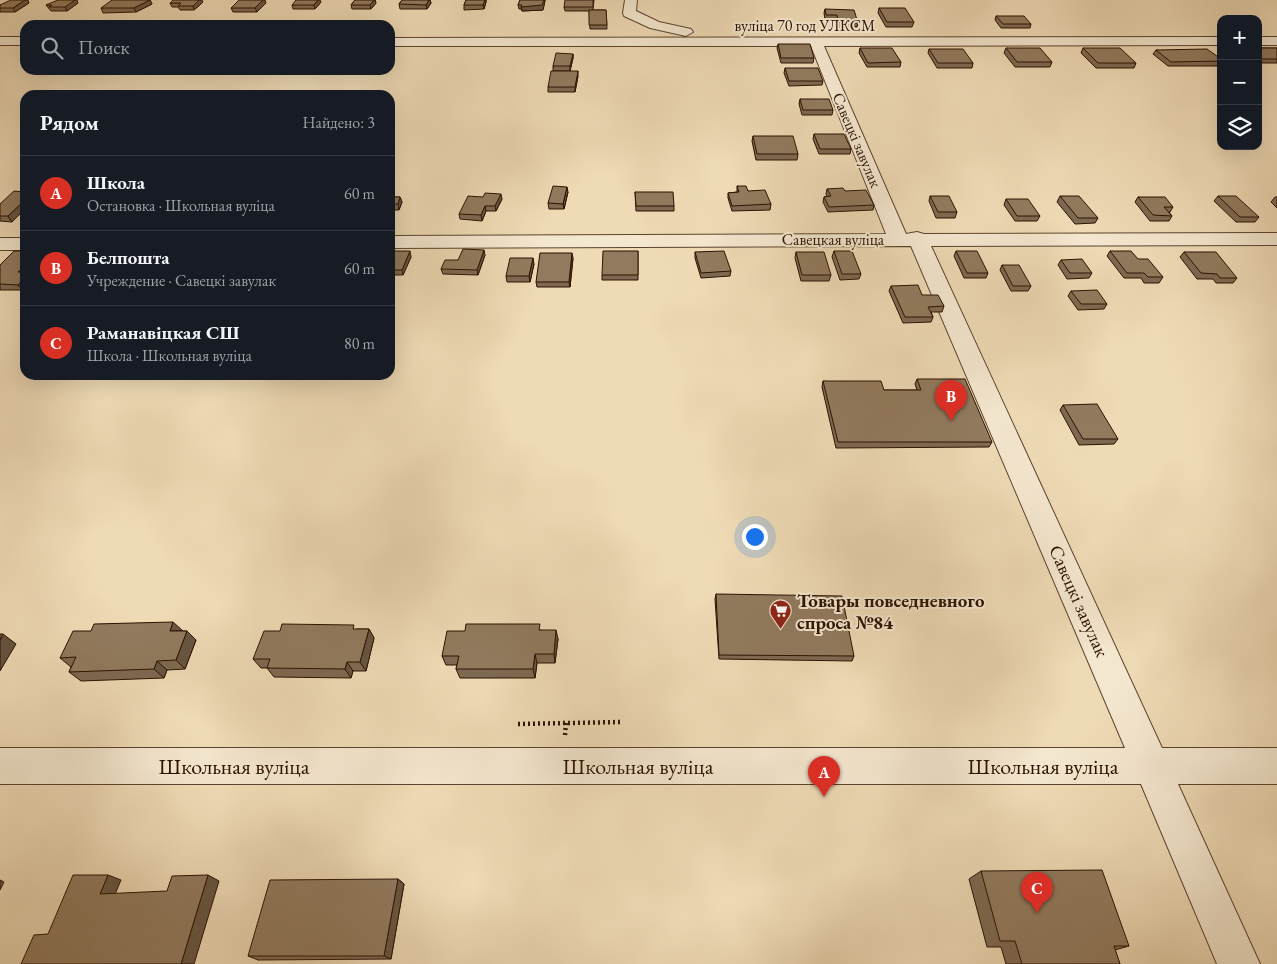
<!DOCTYPE html>
<html lang="ru">
<meta charset="utf-8">
<style>
:root{--surface:#171b24;--page:#242831;--text:#f1f3f6;--muted:#9ea1a6;--line:#363941;--accent:#d93025}
body{margin:0;font-family:"EB Garamond",serif;background:var(--page);color:var(--text)}
.controls{position:absolute;right:15px;top:15px;display:grid;overflow:hidden;border-radius:10px;box-shadow:0 5px 20px #0002}
.controls button{width:45px;height:45px;display:grid;place-items:center;padding:0;border:0;border-bottom:1px solid var(--line);background:var(--surface);color:var(--text);font:25px sans-serif}
.you{position:absolute;left:754px;top:536px;width:18px;height:18px;margin:-12px;border:4px solid #fff;border-radius:50%;background:#1a73e8;box-shadow:0 0 0 8px #1a73e833}
.badge{display:grid;place-items:center;width:32px;height:32px;border-radius:50%;background:var(--accent);color:#fff;font-size:16px;font-weight:700}
.pin{position:absolute;translate:-50% -41px;filter:drop-shadow(0 1px 2px #0008)}
.pin::after{content:'';position:absolute;top:26px;width:18px;height:15px;background:inherit;clip-path:polygon(0 0,100% 0,50% 100%)}
.list{margin:0;padding:0;list-style:none}
h2{display:flex;justify-content:space-between;align-items:center;height:65px;margin:0;padding:0 20px;font-size:21px}
h2 small{font-size:16px;font-weight:400;color:var(--muted)}
.list li{display:grid;grid-template-columns:32px 1fr auto;gap:15px;align-items:center;box-sizing:border-box;height:75px;padding:0 20px;border-top:1px solid var(--line)}
.list b{display:block;font-size:19px;white-space:nowrap}
.list p{margin:0;font-size:16px;white-space:nowrap;color:var(--muted)}
.list em{font-size:16px;font-style:normal;color:var(--muted)}
.icon{flex:none;width:28px;height:28px;fill:none;stroke:currentColor;stroke-width:2;stroke-linecap:round;stroke-linejoin:round}
.map{position:relative;flex:none;width:1277px;height:964px;overflow:hidden}
.search{position:absolute;background:var(--surface);box-shadow:0 5px 20px #0002;left:20px;top:20px;width:375px;height:55px;display:flex;align-items:center;gap:12px;box-sizing:border-box;padding:0 18px;border-radius:15px;color:var(--muted);font-size:19px}
.panel{position:absolute;background:var(--surface);box-shadow:0 5px 20px #0002;left:20px;top:90px;width:375px;height:290px;border-radius:15px}
.map>svg:first-child{display:block}
</style>
<div class="map">
<svg width="1277" height="964" viewBox="0 0 1277 964">
<rect width="100%" height="100%" fill="#eedab5"/>
<filter id="stains"><feTurbulence type="fractalNoise" baseFrequency=".004" numOctaves="4"/><feColorMatrix values="0 0 0 0 .2 0 0 0 0 .09 0 0 0 0 .02 0 0 0 .5 -.17"/></filter>
<radialGradient id="worn" r=".72"><stop offset=".6" stop-color="#630" stop-opacity="0"/><stop offset="1" stop-color="#630" stop-opacity=".3"/></radialGradient>
<g fill="none" stroke-linecap="round" stroke-linejoin="round">
<defs>
<path id="minor" d="M625 0H637L636 11 659 22 691 29 693 32 686 36 650 28 624 16 623 13Z
M0 37H25V45H0Z
M1221 37V45L824 46 906 234 917 232 924 234 1277 233V245L931 246 1162 748H1277V784H1178L1260 964H1217L1141 784H0V748H1125L911 246 390 248V236L886 234 811 46H390V38Z
M1258 37H1277V45H1258Z
M0 238H25V250H0Z"/>
</defs>
<use href="#minor" stroke="#5c432d" stroke-width="2"/>
<path stroke="#2c1100" stroke-width="4.5" stroke-dasharray="2 3" stroke-linecap="butt" d="M518 724 620 722
M565 735 566 723"/>
<use href="#minor" fill="#f4e7cf" fill-rule="evenodd"/>
</g>
<path fill="#7d6951" stroke="#2c1100" d="M150 0 152 4 136 12 103 13 101 8Z
M355 0H375L376 3 371 9H352L351 5Z
M402 0H430L431 3 427 9H400L399 4Z
M466 0H486V2L484 9 464 10V5Z
M520 0H545V1L543 10 522 11 521 9H519L518 5Z
M594 0 593 10H606L607 29H590L589 11H565L564 7Z
M203 2 194 10H180L178 7H172L170 3Z
M321 2 315 9H293L292 5Z
M29 3 15 12H0V5Z
M78 3 67 11H51L46 5Z
M266 3 257 12H233L231 8Z
M879 8 914 22 912 27H886L878 13Z
M825 9 858 23 857 27H837L836 20 825 19 824 13Z
M996 16 1031 24 1030 28H1001L995 20Z
M778 44 814 58 813 63H781L777 48Z
M860 48 901 62 900 67H867L859 53Z
M1006 48 1052 62 1050 67H1015L1004 53Z
M1083 48 1136 63 1134 68H1096L1081 53Z
M1258 48H1277V63H1258Z
M929 49 973 63 972 68H937L928 53Z
M1156 50 1221 59V65L1220 66H1168L1153 54Z
M573 54V58L570 71H553V66Z
M785 68 823 81 822 85 789 86 784 73Z
M578 76 575 92H548V87Z
M800 99 833 110 832 115H802L799 104Z
M814 134 851 149 850 154H819L813 139Z
M753 136 798 154 797 160H756L752 141Z
M737 186 748 191 771 204 770 210 732 211 728 198V193L737 192Z
M827 189 845 191 874 205 873 210 828 212 823 202 824 197 827 196 826 194Z
M568 192 564 209H549L548 203Z
M635 192 674 206V211H636Z
M930 196 957 212 955 218H936L929 201Z
M1060 196 1098 218 1095 223 1075 224 1057 202Z
M1218 196 1259 217 1255 222H1236L1214 201Z
M390 197H400L402 202 399 210H392L390 214Z
M1138 197 1173 207 1170 212H1169L1172 216 1169 221H1150L1135 202Z
M1275 197H1277V208L1271 202Z
M502 199 496 211H486L482 221 460 219 459 214Z
M1006 199 1040 216 1037 221H1015L1004 205Z
M0 204 12 222 0 221Z
M25 251 22 290H0V265Z
M390 251 411 257 403 275H390Z
M638 251V280H602V275Z
M834 251 861 274 859 279 840 280 832 257Z
M956 251 988 273 986 278H964L954 256Z
M1110 251 1138 259 1163 277 1159 283H1144L1141 278H1124L1107 256Z
M695 252 731 271 730 276 701 278 695 258Z
M796 252 831 275 829 281H801L795 258Z
M1184 252 1237 278 1233 283H1216L1213 279H1197L1180 257Z
M485 255 478 275 443 274 441 269 458 260Z
M573 258 570 287H537L536 282Z
M1061 260 1092 273 1089 278 1067 279 1058 265Z
M534 264 530 282H507L506 276Z
M1002 265 1031 286 1028 291H1011L1000 270Z
M891 286 922 295 944 306 942 312H931L933 317 931 322 903 323 889 291Z
M1071 291 1107 304 1104 309 1078 310 1068 296Z
M917 379 992 442 989 447 836 448 822 387 823 381 884 390H917L915 384Z
M1063 405 1118 439 1114 444 1079 445 1060 410Z
M716 594 854 656 852 661 719 659 715 599Z
M357 629H369L374 638 366 671H353L351 678 274 677 267 668H261L253 659Z
M541 630 558 639 555 663H537L535 678H460L456 669 457 665H446L442 656Z
M182 631H187L196 640 185 669 167 670 164 678 81 681 69 672 71 667 60 658Z
M981 871 1129 946 1115 950 1120 964H1006L1001 947H987L969 879Z
M398 879 404 884 391 959 258 960 248 956Z"/>
<path fill="#665542" stroke="#2c1100" d="M25 0H28L29 3 15 12 13 8Z
M75 0H77L78 3 67 11 65 7Z
M150 0 152 4 136 12 134 8Z
M199 0H202L203 2 194 10 193 6Z
M263 0H265L266 3 257 12 255 8Z
M318 0H320L321 2 315 9 314 5Z
M374 0H375L376 3 371 9 370 5Z
M429 0H430L431 3 427 9 426 5Z
M485 0H486V2L484 9 483 5Z
M545 0 543 10 522 11 521 7Z
M573 54V58L570 71V66Z
M578 71V76L575 92V87Z
M567 187 568 192 564 209 563 204Z
M501 194 502 199 496 211 495 206Z
M400 197 402 202 399 210 398 204Z
M25 200V209L12 222 8 216Z
M390 204 392 210 390 214Z
M485 206 486 211 482 221 481 215Z
M484 250 485 255 478 275 477 270Z
M410 251 411 257 403 275 402 270Z
M572 253 573 258 570 287 569 282Z
M533 258 534 264 530 282 529 276Z
M25 265V274L18 272Z
M25 277V287L22 290 18 285Z
M173 622 183 631H170Z
M369 629 374 638 366 671 360 662Z
M556 630 558 639 555 663 554 654Z
M187 631 196 640 185 669 176 660Z
M3 634 16 644 0 671V640Z
M535 654 537 663 535 678 533 669Z
M157 661 167 670 164 678 154 669Z
M347 662 353 671 351 678 345 669Z
M108 875 121 880 113 899 100 894Z
M208 875 219 881 194 964H181Z
M398 879 404 884 391 959 384 956Z
M0 880 4 882 0 890Z"/>
<path fill="#917a5e" stroke="#2c1100" d="M11 0H25L13 8H0V5Z
M58 0H75L65 7H49L52 5H46Z
M112 0H150L134 8H101Z
M173 0H199L193 6H178L181 3H170Z
M239 0H263L255 8H231Z
M296 0H318L314 5H292Z
M355 0H374L370 5H351Z
M402 0H429L426 5 399 4Z
M466 0H485L483 5H464Z
M520 0H544L542 5 521 7 522 5H518Z
M565 0H593V7H564Z
M879 8H905L914 22H887Z
M825 9 854 10 858 23 838 22 837 15H826Z
M589 10H606L607 25H589Z
M996 16H1024L1031 24H1003Z
M778 44H810L814 58H781Z
M860 48H892L901 62 868 63Z
M1006 48H1040L1052 62H1017Z
M1083 48H1120L1136 63H1098Z
M1258 48H1277V59H1258Z
M929 49H963L973 63H938Z
M1207 49 1221 59V61L1171 62 1156 50Z
M556 53 573 54 570 66H553Z
M785 68H818L823 81H789Z
M551 71H578L575 87H548Z
M800 99H829L833 110H803Z
M814 134H844L851 149H820Z
M753 136H793L798 154H757Z
M553 186 567 187 563 204 548 203Z
M737 186H746L748 191 765 190 771 204 732 206 728 193 739 192Z
M843 188 845 191 866 190 874 205 829 207 824 197 831 196 827 189Z
M14 191 25 192V200L8 216H0V204Z
M635 192H673L674 206H636Z
M485 193 501 194 495 206H485L481 215 459 214 468 196 483 197Z
M930 196H949L957 212H938Z
M1060 196H1079L1098 218H1078Z
M1218 196H1236L1259 217H1240Z
M390 197H400L398 204H390V205Z
M1138 197H1165L1173 207H1164L1172 216 1153 215Z
M1006 199H1028L1040 216H1017Z
M463 249 484 250 477 270 441 269 445 260H458Z
M14 251H25V265L18 272H25V277L18 285 0 284V265Z
M390 251H410L402 270H390Z
M603 251H638V275H602Z
M724 251 731 271 701 273 695 252Z
M834 251H852L861 274H842Z
M956 251H977L988 273H967Z
M1110 251H1131L1138 259H1148L1163 277H1148L1144 273H1127Z
M796 252H824L831 275H802Z
M1184 252H1216L1237 278H1220L1217 274 1201 273Z
M540 253H572L569 282H536Z
M510 258H533L529 276H506Z
M1082 259 1092 273H1070L1061 260Z
M1002 265H1019L1031 286H1013Z
M918 285 922 295H938L944 306 928 307 933 317H905L891 286Z
M1097 290 1107 304H1081L1071 291Z
M917 379H965L992 442H838L823 381H881L884 390H921Z
M1097 404 1118 439H1083L1063 405Z
M716 594 842 596 854 656 719 655Z
M173 622 170 631H187L176 660 157 661 154 669 69 672 76 657 60 658 73 631H91L94 624Z
M282 624 354 625 353 629H369L360 662H347L345 669 267 668 270 659H253L264 631H280Z
M466 624H540L539 630H556L554 654H535L533 669H456L459 656H442L447 631H465Z
M0 634H3L0 640Z
M1102 870 1129 946H1114L1120 964H1022L1015 941H1000L981 871Z
M73 875H108L100 894 167 891 172 876 208 875 181 964H21L34 935 48 934Z
M398 879 384 956H248L270 880Z"/>
<defs>
<symbol id="supermarket-pin" viewBox="-11 -11 22 30"><path d="M0 17L-7.5 6A9.5 9.5 0 1 1 7.5 6Z" fill="#8f2418" stroke="#f4e7cf"/><path d="M-6-5.5h2.5l.6 2H6L4.5 2H-2.5L-4.4-4H-6ZM-1.5 3.2a1.3 1.3 0 1 0 .1 0ZM3 3.2a1.3 1.3 0 1 0 .1 0Z" fill="#fff"/></symbol>
</defs>
<g fill-rule="evenodd">
<use href="#supermarket-pin" x="768" y="598" width="25" height="34"/>
</g>
<g text-anchor="middle" dominant-baseline="central" stroke-width="4" stroke-linejoin="round" paint-order="stroke">
<g font-size="16" fill="#2c1100" stroke="#f4e7cf">
<text x="805" y="25">вуліца 70 год УЛКСМ</text>
<text transform="translate(857 140) rotate(67)">Савецкі завулак</text>
<text x="833" y="239">Савецкая вуліца</text>
</g>
<g font-size="19" font-weight="bold" fill="#2c1100" stroke="#f4e7cf" text-anchor="start">
<text x="797" y="600">Товары повседневного<tspan x="797" dy="22">спроса №84</tspan></text>
</g>
<g font-size="19" fill="#2c1100" stroke="#f4e7cf">
<text transform="translate(1079 601) rotate(66)">Савецкі завулак</text>
</g>
<g font-size="22" fill="#2c1100" stroke="#f4e7cf">
<text x="234" y="766">Школьная вуліца</text>
<text x="638" y="766">Школьная вуліца</text>
<text x="1043" y="766">Школьная вуліца</text>
</g>
</g>
<rect width="100%" height="100%" filter="url(#stains)"/>
<rect width="100%" height="100%" fill="url(#worn)"/>
</svg>
<div class="controls">
<button>+</button>
<button>−</button>
<button><svg class="icon" aria-label="layers" viewBox="0 0 24 24"><path d="M12 4l9 5-9 5-9-5zM3 14l9 5 9-5"/></svg></button>
</div>
<div class="you"></div>
<div class="pin badge" style="left:824px;top:797px">A</div>
<div class="pin badge" style="left:951px;top:421px">B</div>
<div class="pin badge" style="left:1037px;top:913px">C</div>
<div class="search"><svg class="icon" aria-label="search" viewBox="0 0 24 24"><circle cx="10" cy="10" r="6"/><path d="M15 15l6 6"/></svg>Поиск</div>
<section class="panel">
<h2>Рядом<small>Найдено: 3</small></h2>
<ul class="list">
<li><span class="badge">A</span><div><b>Школа</b><p>Остановка · Школьная вуліца</p></div><em>60 m</em></li>
<li><span class="badge">B</span><div><b>Белпошта</b><p>Учреждение · Савецкі завулак</p></div><em>60 m</em></li>
<li><span class="badge">C</span><div><b>Раманавіцкая СШ</b><p>Школа · Школьная вуліца</p></div><em>80 m</em></li>
</ul>
</section>
</div>
